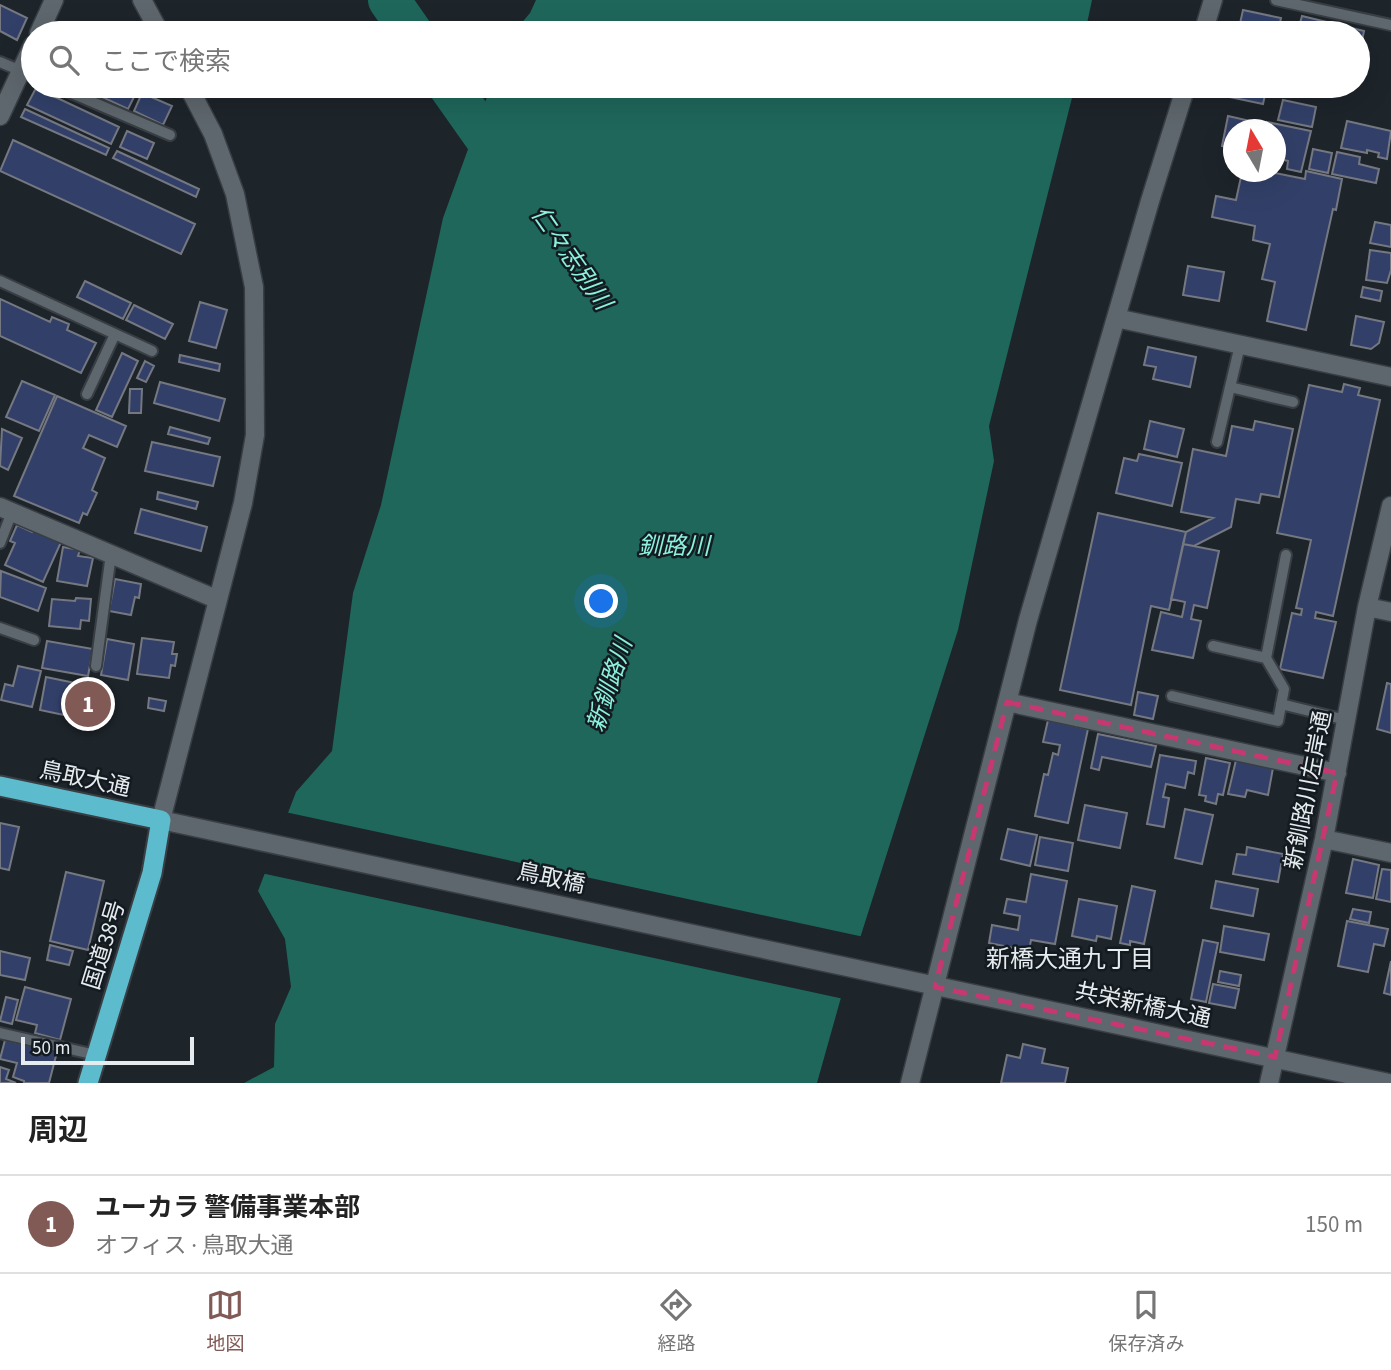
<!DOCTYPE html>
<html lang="ja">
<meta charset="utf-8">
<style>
:root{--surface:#fff;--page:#f2f2f2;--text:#222;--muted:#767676;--line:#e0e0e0;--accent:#815955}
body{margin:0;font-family:"Source Sans 3","Noto Sans JP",sans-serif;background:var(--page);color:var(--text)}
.compass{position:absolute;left:1223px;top:119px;width:63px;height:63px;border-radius:50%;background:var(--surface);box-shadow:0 7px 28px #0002;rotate:350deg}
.scale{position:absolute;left:21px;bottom:18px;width:173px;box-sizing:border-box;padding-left:7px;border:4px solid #e6ebef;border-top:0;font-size:19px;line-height:24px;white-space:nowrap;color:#e6ebef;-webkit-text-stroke:5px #141b20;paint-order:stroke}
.you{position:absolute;left:602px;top:602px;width:24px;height:24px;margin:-18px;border:5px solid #fff;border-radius:50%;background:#1a73e8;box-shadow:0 0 0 10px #1a73e833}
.badge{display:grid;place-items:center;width:46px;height:46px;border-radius:50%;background:var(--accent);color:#fff;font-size:23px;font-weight:700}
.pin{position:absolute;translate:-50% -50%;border:4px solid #fff;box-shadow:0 2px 7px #0006}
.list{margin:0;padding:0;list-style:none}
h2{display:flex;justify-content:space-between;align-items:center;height:91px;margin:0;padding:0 28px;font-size:30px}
h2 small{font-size:23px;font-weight:400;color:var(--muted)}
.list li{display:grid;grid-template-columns:46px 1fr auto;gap:21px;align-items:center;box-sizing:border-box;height:98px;padding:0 28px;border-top:2px solid var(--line)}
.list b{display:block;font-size:26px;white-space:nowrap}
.list p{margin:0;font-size:23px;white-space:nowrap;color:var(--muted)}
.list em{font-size:23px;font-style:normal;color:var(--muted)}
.icon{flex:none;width:38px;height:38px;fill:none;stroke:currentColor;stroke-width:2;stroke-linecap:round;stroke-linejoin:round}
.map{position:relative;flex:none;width:1391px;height:1083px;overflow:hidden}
.search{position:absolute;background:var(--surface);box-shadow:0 7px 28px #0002;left:21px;right:21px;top:21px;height:77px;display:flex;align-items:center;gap:18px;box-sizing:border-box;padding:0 24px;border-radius:38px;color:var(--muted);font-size:26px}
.sheet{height:189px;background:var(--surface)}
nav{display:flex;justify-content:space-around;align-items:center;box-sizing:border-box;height:98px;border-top:2px solid var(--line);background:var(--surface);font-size:19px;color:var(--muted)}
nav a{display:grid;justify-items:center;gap:4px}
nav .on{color:var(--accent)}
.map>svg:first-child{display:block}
</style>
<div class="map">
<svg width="1391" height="1083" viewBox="0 0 1391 1083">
<rect width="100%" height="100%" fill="#1d242a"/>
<path fill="#1f675b" d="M536 0H1092L1085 33H513L530 13Z
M491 86H1075L989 426 994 461 958 630 840 1001 817 1083H244L274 1067 275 1024 291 987 285 939 258 891 296 792 332 751 353 593 381 505 443 218Z"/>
<path fill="#1d242a" d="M285 812 864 937 844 999 261 873Z"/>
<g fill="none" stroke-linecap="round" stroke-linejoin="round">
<path stroke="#1f675b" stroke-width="42" d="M389 0 412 33
M449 86 509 171"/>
</g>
<path fill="#324069" stroke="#757881" stroke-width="2" d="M0 5 27 18 17 40 0 31Z
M1243 10 1281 18 1278 33H1262L1239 28Z
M1302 16 1364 31 1359 55 1358 33H1307L1298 30Z
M78 86H125L137 91 128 109Z
M1222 86H1267L1263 104 1220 95Z
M36 88 119 127 111 144 27 105Z
M142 93 172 106 163 125 134 111Z
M1283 100 1316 107 1312 127 1278 120Z
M25 109 109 148 106 155 21 117Z
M1228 116 1259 123 1258 130H1234V149L1222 146Z
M1347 121 1391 131 1387 159 1378 157 1379 153 1367 150V153L1341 148Z
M1267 122 1311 131 1301 172 1287 169 1288 161 1276 158V130H1265Z
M127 131 154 143 147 159 120 147Z
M13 140 195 224 181 254 0 171Z
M1313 149 1332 153 1328 173 1309 169Z
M117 151 199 189 196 197 113 158Z
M1337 152 1360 157 1359 164 1379 169 1376 183 1332 174Z
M1306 171 1342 179 1336 210 1333 209 1306 330 1267 321 1275 282 1262 279 1270 244 1253 240 1255 226 1212 217 1216 196 1236 200 1242 172H1270L1305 179Z
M1375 222 1391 225V247L1370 243Z
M1370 250 1391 253V270L1387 283 1366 280Z
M1188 266 1224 272 1219 301 1183 295Z
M85 281 131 303 123 319 77 297Z
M1363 287 1382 291 1380 301 1361 297Z
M0 299 50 322 52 317 69 324 67 330 96 343 81 373 0 336Z
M200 302 227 310 216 348 189 341Z
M134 305 173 324 165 339 126 320Z
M1356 316 1384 322 1379 343 1371 349 1351 345Z
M1148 347 1196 357 1190 387 1153 379 1156 367 1144 365Z
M122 353 138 361 112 417 96 410Z
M180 355 220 364 219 371 179 362Z
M145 361 154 366 146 382 137 378Z
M22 381 55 395 39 431 6 417Z
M160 382 225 399 219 421 154 403Z
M1344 384 1360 388 1358 395 1380 400 1333 616 1316 612 1315 618 1336 622 1323 678 1280 669 1292 613 1301 615 1302 609 1296 608 1311 540 1277 533 1309 385 1342 392Z
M130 389H142L141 413H129Z
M57 396 126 426 117 447 89 435 83 448 105 458 92 490 97 493 87 515 83 513 79 523 14 496Z
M1150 421 1184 429 1177 457 1144 449Z
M1255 421 1293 429 1279 497 1261 494 1259 503 1236 499 1231 527 1194 546 1183 544 1186 532 1213 518 1181 512 1193 449 1226 456 1232 426 1253 430Z
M170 427 210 438 208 444 168 434Z
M2 429 22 438 8 470 0 466Z
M152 442 220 457 213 486 145 471Z
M1139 454 1182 463 1172 506 1116 493 1124 458 1137 461Z
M158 492 198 502 196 509 157 499Z
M141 509 207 527 201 551 135 533Z
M1098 513 1186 532 1169 610 1151 606 1131 705 1060 690Z
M17 525 32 532 34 527 62 540 43 582 5 565 15 543 10 541Z
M1183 544 1219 551 1207 608 1194 605 1191 619 1201 621 1193 658 1152 650 1161 612 1182 617 1185 602 1171 599Z
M63 547 80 550 78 556 93 558 87 586 57 581Z
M1 571 46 588 38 611 0 597Z
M115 579 141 584 139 598 135 597 131 615 109 611Z
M76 598 91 599 89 621 81 620 80 629 49 626 52 599 75 601Z
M142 638 174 642 172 654H177L175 666 171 665 169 678 137 674Z
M107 639 134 644 128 680 101 675Z
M47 641 93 649 88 676 42 668Z
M18 666 41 671 32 707 1 700 5 684 13 686Z
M46 677 109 690 102 723 40 710Z
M1387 683 1391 684V733L1377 729Z
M1138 692 1158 696 1153 719 1134 715Z
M149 698 166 701 164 711 148 708Z
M1048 720 1088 729 1068 823 1035 816 1044 774 1048 775 1053 753 1058 755 1060 745 1043 742Z
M1098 734 1156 746 1151 767 1102 757 1099 770 1091 768Z
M1160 755 1196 761 1194 774 1188 772 1185 788 1166 784 1163 797 1169 798 1164 827 1147 824Z
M1206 758 1230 763 1223 795 1218 794 1216 804 1205 801 1206 796 1199 795Z
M1236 760 1273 768 1268 795 1247 790 1245 797 1228 794Z
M1085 805 1127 813 1120 848 1078 840Z
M1185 809 1213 815 1202 864 1175 858Z
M0 823 19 827 9 870 0 868Z
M1008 829 1037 835 1030 866 1001 859Z
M1040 837 1073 843 1068 871 1035 865Z
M1247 847 1283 854 1278 882 1233 874 1237 854 1246 855Z
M1353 859 1379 865 1373 898 1346 893Z
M1382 869 1391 870V902L1376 899Z
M66 872 104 881 88 950 50 941Z
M1031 874 1067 881 1055 944 1031 940 1029 951 989 943 992 925 1018 930 1020 916 1004 913 1007 899 1026 902Z
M1216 881 1258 889 1253 916 1211 908Z
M1132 886 1155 891 1144 944 1130 941V945L1120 943Z
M1079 899 1117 906 1111 939 1097 936 1096 941 1072 936Z
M1353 909 1371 912 1369 923 1350 919Z
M1347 921 1388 929 1384 946 1374 944 1368 972 1338 966Z
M1224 926 1269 934 1264 960 1220 952Z
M1203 940 1218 943 1206 1002 1191 999Z
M50 945 73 951 69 965 47 960Z
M1141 948 1150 950 1147 966 1137 964Z
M0 951 30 958 25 980 0 975Z
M1391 961V995L1384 993Z
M1220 971 1241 975 1239 986 1218 982Z
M1213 984 1239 989 1235 1008 1209 1003Z
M25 987 71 999 60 1040 35 1033 37 1025 16 1020Z
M6 997 18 1000 12 1024 0 1021Z
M5 1040 57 1052 49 1083H24V1081L13 1077 17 1063 0 1059Z
M1023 1044 1045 1049 1042 1063 1068 1068 1065 1083H1001L1007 1055 1020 1058Z
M0 1067 9 1070 6 1079 16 1083H0Z"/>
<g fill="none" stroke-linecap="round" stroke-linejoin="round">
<defs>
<path id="service" d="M1276 0 1391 25
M0 62 33 76
M55 86 170 135
M0 281 115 334 87 394
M115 334 152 351
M1230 387 1293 402
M1217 442 1240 345
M0 543 12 512
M0 628 34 640
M1213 646 1266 658 1286 555
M96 666 111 554
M1172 696 1278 721 1284 689 1266 658
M1281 704 1346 720
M0 1033 96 1055"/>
<path id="minor" d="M142 0 160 33
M39 33 54 0
M1203 33 1213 0
M0 116 33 45
M1116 318 1391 377
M0 507 216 599
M1367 607 1391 612
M1007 702 1337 773
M161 820 243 503 255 435 254 287 235 194 213 134 188 86
M1324 839 1391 853
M910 1083 1028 620 1150 201 1186 86
M1269 1083 1324 839 1367 607 1391 506"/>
<path id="tertiary" d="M161 820 1389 1083"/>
<path id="trunk" d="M0 786 161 820 152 873 88 1083"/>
</defs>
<use href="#service" stroke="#383e43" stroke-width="14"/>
<use href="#minor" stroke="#383e43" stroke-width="21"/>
<use href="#tertiary" stroke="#383e43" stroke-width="21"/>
<use href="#trunk" stroke="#383e43" stroke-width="23"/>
<use href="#service" stroke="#5e676d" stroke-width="10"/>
<use href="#minor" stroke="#5e676d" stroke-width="18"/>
<use href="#tertiary" stroke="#5e676d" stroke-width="18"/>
<use href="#trunk" stroke="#5cbbcc" stroke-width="19"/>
</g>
<path fill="none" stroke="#c73871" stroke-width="5" stroke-dasharray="14 9" stroke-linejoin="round" d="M1007 702 1337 773 1275 1057 935 987Z"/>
<g text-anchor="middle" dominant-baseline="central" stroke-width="5" stroke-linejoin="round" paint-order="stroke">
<g font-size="23" fill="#e6ebef" stroke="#141b20">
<text transform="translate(85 779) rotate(12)">鳥取大通</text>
<text transform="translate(1308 790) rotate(-79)">新釧路川左岸通</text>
<text transform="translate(551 878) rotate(12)">鳥取橋</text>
<text transform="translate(104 945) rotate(-73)">国道38号</text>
<text transform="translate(1143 1005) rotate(12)">共栄新橋大通</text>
</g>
<g font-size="24" font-style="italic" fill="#8af2de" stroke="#141b20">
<text transform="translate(571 258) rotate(55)">仁々志別川</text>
<text x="674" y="546">釧路川</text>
<text transform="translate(610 685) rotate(-72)">新釧路川</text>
</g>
<g font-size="24" fill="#e6ebef" stroke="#141b20">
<text x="1070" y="959">新橋大通九丁目</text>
</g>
</g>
</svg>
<svg class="compass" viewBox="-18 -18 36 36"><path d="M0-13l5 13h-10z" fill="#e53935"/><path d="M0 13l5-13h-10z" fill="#767676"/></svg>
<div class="scale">50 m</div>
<div class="you"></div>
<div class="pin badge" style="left:88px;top:704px">1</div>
<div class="search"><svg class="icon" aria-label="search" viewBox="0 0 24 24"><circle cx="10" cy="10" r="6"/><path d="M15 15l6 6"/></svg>ここで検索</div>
</div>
<section class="sheet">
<h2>周辺<small></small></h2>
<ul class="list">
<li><span class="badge">1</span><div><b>ユーカラ 警備事業本部</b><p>オフィス · 鳥取大通</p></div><em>150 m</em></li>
</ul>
</section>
<nav>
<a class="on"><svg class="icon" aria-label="map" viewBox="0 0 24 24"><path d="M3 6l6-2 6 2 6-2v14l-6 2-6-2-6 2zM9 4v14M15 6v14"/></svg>地図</a>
<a><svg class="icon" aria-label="directions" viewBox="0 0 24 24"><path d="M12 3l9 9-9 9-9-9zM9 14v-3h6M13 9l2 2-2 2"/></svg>経路</a>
<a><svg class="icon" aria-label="saved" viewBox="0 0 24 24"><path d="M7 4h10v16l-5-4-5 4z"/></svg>保存済み</a>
</nav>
